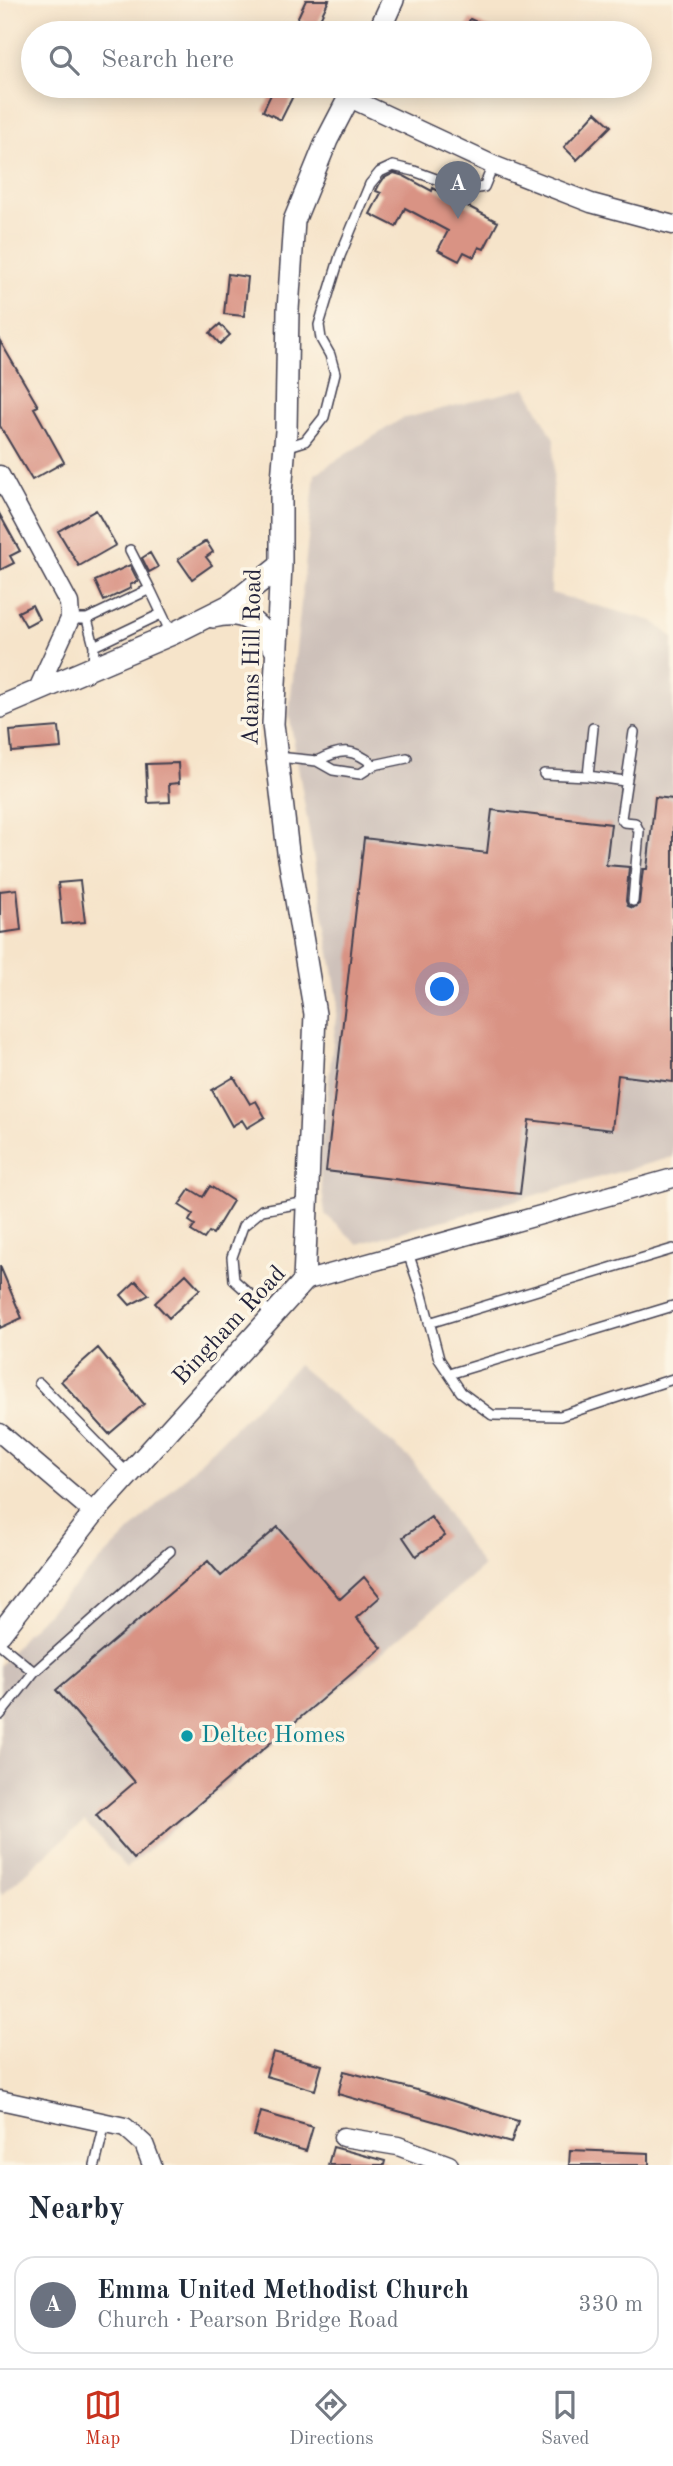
<!DOCTYPE html>
<meta charset="utf-8">
<style>
:root{--surface:#fff;--page:#f6f6f7;--text:#1f2937;--muted:#747a83;--line:#e0e1e3;--accent:#c8321e}
body{margin:0;font-family:"Old Standard TT",serif;background:var(--page);color:var(--text)}
.you{position:absolute;left:443px;top:990px;width:24px;height:24px;margin:-18px;border:5px solid #fff;border-radius:50%;background:#1a73e8;box-shadow:0 0 0 10px #1a73e833}
.badge{display:grid;place-items:center;width:46px;height:46px;border-radius:50%;background:var(--accent);color:#fff;font-size:23px;font-weight:700}
.pin{position:absolute;translate:-50% -58px;filter:drop-shadow(0 2px 4px #0008)}
.pin::after{content:'';position:absolute;top:37px;width:24px;height:21px;background:inherit;clip-path:polygon(0 0,100% 0,50% 100%)}
.list{margin:0;padding:0;list-style:none}
h2{display:flex;justify-content:space-between;align-items:center;height:91px;margin:0;padding:0 28px;font-size:30px}
h2 small{font-size:23px;font-weight:400;color:var(--muted)}
.list li{display:grid;grid-template-columns:46px 1fr auto;gap:21px;align-items:center;box-sizing:border-box;height:98px;margin:0 14px 14px;padding:0 14px;border:2px solid var(--line);border-radius:21px}
.list b{display:block;font-size:26px;white-space:nowrap}
.list p{margin:0;font-size:23px;white-space:nowrap;color:var(--muted)}
.list em{font-size:23px;font-style:normal;color:var(--muted)}
.icon{flex:none;width:38px;height:38px;fill:none;stroke:currentColor;stroke-width:2;stroke-linecap:round;stroke-linejoin:round}
.map{position:relative;flex:none;width:673px;height:2165px;overflow:hidden}
.search{position:absolute;background:var(--surface);box-shadow:0 4px 18px #0003;left:21px;right:21px;top:21px;height:77px;display:flex;align-items:center;gap:18px;box-sizing:border-box;padding:0 24px;border-radius:38px;color:var(--muted);font-size:26px}
.sheet{height:203px;background:var(--surface)}
nav{display:flex;justify-content:space-around;align-items:center;box-sizing:border-box;height:98px;border-top:2px solid var(--line);background:var(--surface);font-size:19px;color:var(--muted)}
nav a{display:grid;justify-items:center;gap:4px}
nav .on{color:var(--accent)}
.map>svg:first-child{display:block}
</style>
<div class="map">
<svg width="673" height="2165" viewBox="0 0 673 2165">
<rect width="100%" height="100%" fill="#fcf5e5"/>
<filter id="ink" filterUnits="userSpaceOnUse"><feTurbulence type="fractalNoise" baseFrequency=".0143" numOctaves="2"/><feDisplacementMap in="SourceGraphic" scale="14" xChannelSelector="R" yChannelSelector="G"/><feConvolveMatrix kernelMatrix="1 2 1 2 8 2 1 2 1" color-interpolation-filters="sRGB"/></filter>
<filter id="wash" filterUnits="userSpaceOnUse"><feTurbulence type="fractalNoise" baseFrequency=".00686" numOctaves="4" result="noise"/><feDisplacementMap in="SourceGraphic" scale="28" xChannelSelector="R" yChannelSelector="G"/><feGaussianBlur stdDeviation="1.57" result="paint"/><feColorMatrix in="noise" values="0 0 0 0 0 0 0 0 0 0 0 0 0 0 0 0 0 1.4 0 .05"/><feComposite in="paint" operator="in"/></filter>
<g filter="url(#wash)">
<rect width="100%" height="100%" fill="#f6e4ca"/>
<path fill="#cec1ba" d="M526 388 554 439 551 593 653 621 673 638V1157L358 1244 325 1214 319 1166 338 1000 289 714 315 474 401 419Z
M298 1365 412 1460 483 1567 127 1868 84 1821 1 1895 0 1666 24 1636Z"/>
<g id="blocks">
<path fill="#d99384" d="M306 0H329L316 27 297 19Z
M470 19 502 33H464Z
M275 86H298L281 120 263 111Z
M596 112 611 126 577 160 564 147Z
M394 173 404 176 432 191 433 188 498 222 484 249 479 247 474 257 464 252 459 261 438 250 448 231 405 208 396 227 370 214 381 193 376 191 379 185 384 178Z
M228 274 248 277 244 316 224 314Z
M220 324 230 335 220 344 210 333Z
M0 341 38 406 34 408 64 462 32 480 0 426Z
M96 510 116 545 79 566 58 531Z
M0 515 20 551 10 556 14 563 0 570Z
M206 541 213 552 206 557 212 565 192 579 178 559Z
M150 553 158 567 149 572 142 558Z
M130 565 138 581 130 585 131 588 104 601 95 581Z
M32 605 39 619 26 626 18 612Z
M59 727 61 748 12 752 10 731Z
M178 763 179 783 169 784 170 802 148 803 146 764Z
M655 797 673 799V1082L618 1075 612 1130 529 1120 520 1194 326 1171 364 838 487 853 492 810 611 824 606 865 629 867 626 901 628 906 633 908 639 904 643 869H647Z
M80 881 85 922 62 924 58 883Z
M17 889 21 930 0 933V891Z
M234 1077 250 1104 256 1101 265 1117 247 1128 242 1120 232 1126 212 1090Z
M210 1186 233 1201 213 1234 209 1232 204 1239 191 1231 195 1225 189 1221 193 1214 179 1205 190 1189 203 1197Z
M0 1266 22 1318 0 1328Z
M186 1274 200 1289 169 1318 155 1303Z
M136 1281 149 1295 130 1305 121 1295Z
M98 1348 144 1404 109 1434 61 1381Z
M431 1517 445 1536 416 1556 403 1537Z
M278 1527 340 1599 364 1577 380 1597 356 1618 382 1648 134 1859 96 1815 135 1782 56 1690 208 1561 221 1576Z
M273 2052 322 2065 315 2090 266 2076Z
M344 2071 421 2091 518 2121 511 2143 338 2094Z
M261 2112 313 2127 306 2151 254 2136Z
M333 2147 385 2161 384 2165H328Z
M570 2150 649 2153V2165H569Z"/>
</g>
</g>
<g filter="url(#ink)">
<use href="#blocks" fill-opacity="0" stroke="#423f50" stroke-width="2"/>
<g fill="none" stroke-linecap="round" stroke-linejoin="round">
<defs>
<path id="service" d="M286 447 305 441 324 417 335 373 330 355 321 339 319 325 340 256 370 184 380 172 393 166 414 171 466 190 484 187 493 165
M130 550 150 589
M70 619H87L94 646 93 666
M87 619 150 589 171 633
M94 646 161 614
M278 757 317 761 333 770 360 774 374 765C353 748 341 748 317 761
M374 765 407 758
M544 774 588 776 593 728
M588 776 625 781
M633 901 639 831 635 823 624 822 621 818 634 732
M408 1253 421 1291 439 1359 461 1392 492 1415 560 1416 673 1379
M272 1314 234 1280 232 1257 243 1226 262 1210 307 1202
M429 1323 673 1249
M449 1374 673 1306
M39 1383 128 1474
M0 1644 34 1672 0 1715
M34 1672 170 1551
M95 2165 105 2123"/>
<path id="minor" d="M350 98 493 165 591 203 673 225
M0 475 69 603 70 619 37 691
M304 1281 673 1178
M0 1433 94 1513
M0 2100 125 2127 144 2144 152 2165
M343 2137 398 2146 449 2165"/>
<path id="tertiary" d="M378 33 393 0
M213 617C248 608 259 625 277 652
M0 707 172 634 232 604 281 565
M0 1634 94 1513 304 1281 315 1014 288 852 273 724 281 565V493L286 431 288 310 294 221 327 140 355 86"/>
</defs>
<use href="#service" stroke="#423f50" stroke-width="12"/>
<use href="#minor" stroke="#423f50" stroke-width="21"/>
<use href="#tertiary" stroke="#423f50" stroke-width="24"/>
<use href="#service" stroke="#fff" stroke-width="9"/>
<use href="#minor" stroke="#fff" stroke-width="18"/>
<use href="#tertiary" stroke="#fff" stroke-width="21"/>
</g>
</g>
<circle fill="#0f9aa8" stroke="#fcf5e5" stroke-width="2.5" cx="187" cy="1736" r="7"/>
<g text-anchor="middle" dominant-baseline="central" stroke-width="7" stroke-linejoin="round" paint-order="stroke">
<g font-size="24" fill="#22223b" stroke="#fcf5e5">
<text transform="translate(253 657) rotate(-89)">Adams Hill Road</text>
<text transform="translate(230 1326) rotate(-47)">Bingham Road</text>
</g>
<g font-size="24" fill="#0d838f" stroke="#fcf5e5" text-anchor="start">
<text x="201" y="1736">Deltec Homes</text>
</g>
</g>
</svg>
<div class="you"></div>
<div class="pin badge" style="left:458px;top:219px;background:#6b7280">A</div>
<div class="search"><svg class="icon" aria-label="search" viewBox="0 0 24 24"><circle cx="10" cy="10" r="6"/><path d="M15 15l6 6"/></svg>Search here</div>
</div>
<section class="sheet">
<h2>Nearby<small></small></h2>
<ul class="list">
<li><span class="badge" style="background:#6b7280">A</span><div><b>Emma United Methodist Church</b><p>Church · Pearson Bridge Road</p></div><em>330 m</em></li>
</ul>
</section>
<nav>
<a class="on"><svg class="icon" aria-label="map" viewBox="0 0 24 24"><path d="M3 6l6-2 6 2 6-2v14l-6 2-6-2-6 2zM9 4v14M15 6v14"/></svg>Map</a>
<a><svg class="icon" aria-label="directions" viewBox="0 0 24 24"><path d="M12 3l9 9-9 9-9-9zM9 14v-3h6M13 9l2 2-2 2"/></svg>Directions</a>
<a><svg class="icon" aria-label="saved" viewBox="0 0 24 24"><path d="M7 4h10v16l-5-4-5 4z"/></svg>Saved</a>
</nav>
